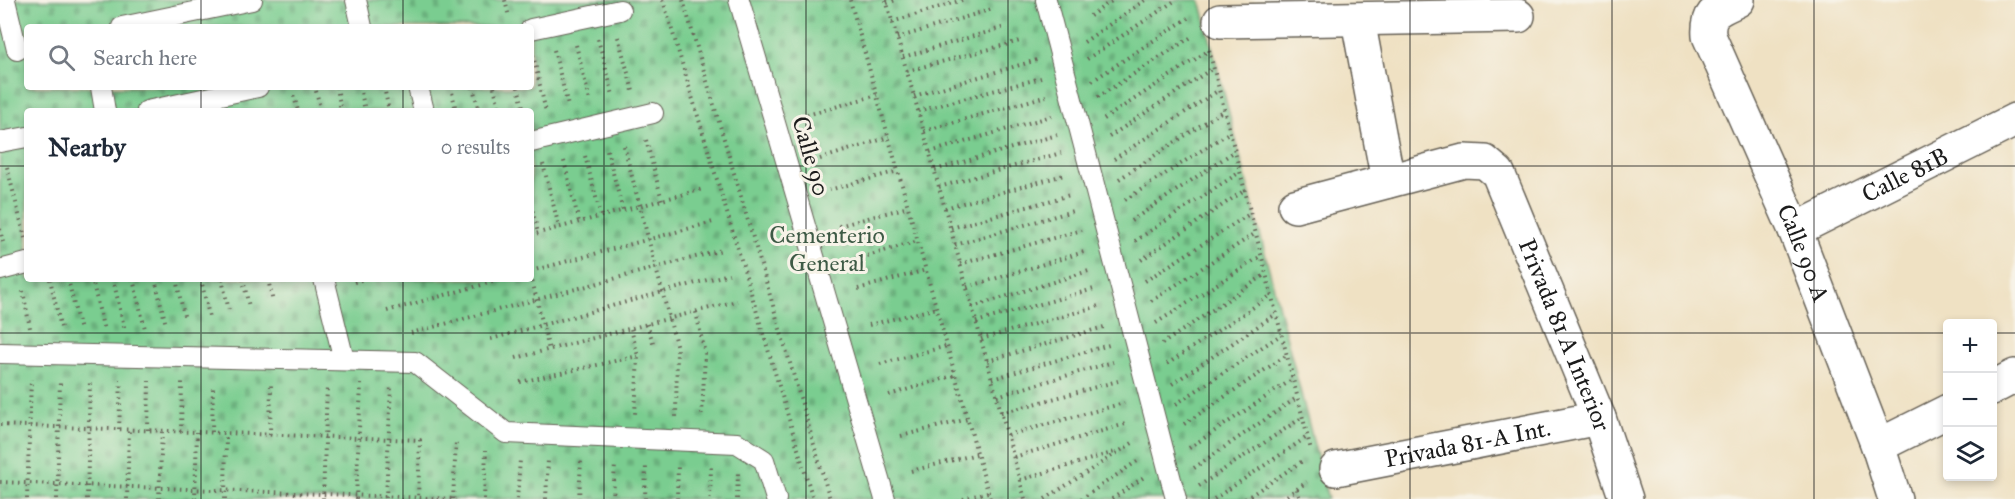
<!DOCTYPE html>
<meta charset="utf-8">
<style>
:root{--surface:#fff;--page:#f2f2f3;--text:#1f2937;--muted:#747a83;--line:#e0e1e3}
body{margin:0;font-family:"IM FELL Great Primer",serif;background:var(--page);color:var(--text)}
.controls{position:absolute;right:18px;bottom:18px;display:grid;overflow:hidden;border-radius:6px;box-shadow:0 3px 9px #0003}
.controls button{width:54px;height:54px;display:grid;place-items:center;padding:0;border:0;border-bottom:2px solid var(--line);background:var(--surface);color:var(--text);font:30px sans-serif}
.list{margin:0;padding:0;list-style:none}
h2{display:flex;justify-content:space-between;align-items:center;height:78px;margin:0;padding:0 24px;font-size:26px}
h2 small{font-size:20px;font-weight:400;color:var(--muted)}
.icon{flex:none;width:33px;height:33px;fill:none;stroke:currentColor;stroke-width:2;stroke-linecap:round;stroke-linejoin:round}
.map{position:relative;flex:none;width:2015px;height:499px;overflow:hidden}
.search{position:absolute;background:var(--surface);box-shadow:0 3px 9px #0003;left:24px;top:24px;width:510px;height:66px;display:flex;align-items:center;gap:15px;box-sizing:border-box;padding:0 21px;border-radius:6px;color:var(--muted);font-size:22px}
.panel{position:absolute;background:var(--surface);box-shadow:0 3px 9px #0003;left:24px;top:108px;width:510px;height:174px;border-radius:6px}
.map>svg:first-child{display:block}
</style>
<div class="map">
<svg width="2015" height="499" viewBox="0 0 2015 499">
<defs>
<pattern id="cemetery-stones" width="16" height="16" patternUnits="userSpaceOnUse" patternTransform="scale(1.5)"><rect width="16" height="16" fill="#7acd90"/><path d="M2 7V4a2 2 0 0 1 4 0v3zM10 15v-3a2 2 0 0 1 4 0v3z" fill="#69af7c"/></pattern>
</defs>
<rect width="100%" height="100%" fill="#f7f3e8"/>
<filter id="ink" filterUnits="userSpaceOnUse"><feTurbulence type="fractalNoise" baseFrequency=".0167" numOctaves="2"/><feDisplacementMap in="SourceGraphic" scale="12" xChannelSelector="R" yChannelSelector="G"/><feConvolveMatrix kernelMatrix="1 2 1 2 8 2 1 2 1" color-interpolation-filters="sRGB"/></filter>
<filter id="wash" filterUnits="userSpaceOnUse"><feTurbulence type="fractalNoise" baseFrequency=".008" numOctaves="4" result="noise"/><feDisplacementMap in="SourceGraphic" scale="24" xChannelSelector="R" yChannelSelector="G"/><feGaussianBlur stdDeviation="1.35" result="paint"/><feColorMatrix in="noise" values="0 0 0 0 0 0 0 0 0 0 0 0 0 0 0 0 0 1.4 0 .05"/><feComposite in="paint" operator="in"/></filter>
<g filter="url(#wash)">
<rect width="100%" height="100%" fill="#efe1c3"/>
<path fill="url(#cemetery-stones)" stroke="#4b7456" stroke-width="1.5" fill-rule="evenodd" d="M0 0H1200L1328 499H0ZM27 27H531V87H27ZM27 111H531V279H27Z"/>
</g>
<g filter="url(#ink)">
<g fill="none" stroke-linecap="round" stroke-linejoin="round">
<defs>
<path id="service" d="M5 0 17 50
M356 0 362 27
M739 0 885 499
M1046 0 1176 499
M122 27 252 0
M531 29 620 10
M101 87 105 111
M418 87 424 111
M147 111 258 87
M0 142 27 137
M531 142 653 113
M0 270 27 263
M324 279 344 360
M0 353 415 362 506 433 737 443 764 460 776 499"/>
<g id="minor">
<path id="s1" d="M1738 0C1718 10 1707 11 1709 36L1795 230 1878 446 1895 499"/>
<path d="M1358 20 1388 181"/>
<path d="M1220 21 1518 16"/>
<path id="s2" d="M1295 206 1464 161 1485 162 1498 173 1599 418 1626 499"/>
<path id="s3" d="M1795 230 2015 120"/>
<path d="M1992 388 2015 376"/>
<path d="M1878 446 1948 411"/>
<path id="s4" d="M1336 469 1599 418"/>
</g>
</defs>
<use href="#service" stroke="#666156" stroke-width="22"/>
<use href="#minor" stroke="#666156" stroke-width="36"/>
<path stroke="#666156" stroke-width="4" stroke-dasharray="1.5 4.5" stroke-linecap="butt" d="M505 0 509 17
M663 0 813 499
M683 0 830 499
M850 0 990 499
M886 0 914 96 1025 499
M887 3 896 0
M1090 16 1113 0
M892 22 962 0
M618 37 633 91
M897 38 992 9
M598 39 613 95
M1084 42 1145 0
M576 45 590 101
M554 50 568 106
M1209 50 1311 450
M533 55 546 112
M903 57 1005 27
M1087 59 1176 0
M907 71 1020 41
M1092 81 1188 18
M337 87 341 111
M360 87 365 111
M384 87 389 111
M451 87 456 111
M473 87 479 111
M494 87 500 111
M518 87 524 111
M316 91 321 111
M294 96 298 111
M914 96 1037 60
M1098 97 1193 36
M918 111 1041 78
M807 115 877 95
M1104 119 1208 51
M924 131 1046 96
M1109 137 1213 68
M646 140 662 200
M624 146 677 348 676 417
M607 150 623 211
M930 152 1052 116
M585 156 601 216
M820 159 889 137
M1114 159 1219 90
M564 161 579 222
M543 164 559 227
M7 167 25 238
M935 170 1057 135
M1119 179 1224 110
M939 187 1061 153
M829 190 898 171
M1125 200 1230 132
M531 205 538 233
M945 208 1064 175
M1131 221 1235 151
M839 226 908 207
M951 228 1070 195
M0 229 3 242
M531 235 703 189
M1135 241 1240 172
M955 245 1076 210
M1141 260 1245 190
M850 261 918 241
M960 264 1082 230
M531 271 713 222
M531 276 549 350
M50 279 61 328
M68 279 80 331
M92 279 104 331
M113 279 125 331
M133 279 145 329
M155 279 166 325
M176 279 185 320
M201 279 209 316
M222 279 229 311
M243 279 249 307
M268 279 273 302
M1145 281 1251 213
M354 282 364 279
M967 287 1084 252
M858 289 926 270
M23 291 30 328
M1151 301 1256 233
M972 307 1092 270
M387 311 503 279
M696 312 705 354 702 415
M976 322 1094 289
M1156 323 1261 256
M647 324 654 346
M869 325 937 308
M631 329 638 356 635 414
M411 333 722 250
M491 339 729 274
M981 339 1099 306
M1162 344 1266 274
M516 358 737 301
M987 361 1104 327
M880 364 947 346
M1167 364 1272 295
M992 379 1109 345
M520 382 638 356
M1172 384 1276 314
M889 395 956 375
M997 396 1113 362
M1176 404 1282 334
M1001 413 1118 381
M1184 424 1287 355
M0 425 420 440 418 499
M119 429 121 380
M148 430 149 381
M181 432 182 382
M212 432 213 384
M270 435 271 383
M1008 435 1124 403
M901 436 968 419
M1189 448 1293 379
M1014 457 1129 423
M1194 468 1298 397
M911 471 977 454
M1020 480 1115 452
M0 482 456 499
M1199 486 1303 417
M1297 489 1300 499
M386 498 391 386
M27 499 31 379
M57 499 60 380
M87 499 90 379
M127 499 129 430
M159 499 162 431
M195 499 197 432
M225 499 226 433
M323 499 327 386
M356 499 361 384
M453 499 456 441
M484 499 486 450
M517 499 520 460
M546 499 548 459
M579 499 581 460
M613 499 615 464
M645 499 646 464
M677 499 678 464
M710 499 711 466
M737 499 738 473
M963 499 988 492
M1045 499 1134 442
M1081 499 1139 460
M1112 499 1144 477
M1214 499 1307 437
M1245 499 1304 460
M1282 499 1307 482"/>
<use href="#service" stroke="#fff" stroke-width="20"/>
<use href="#minor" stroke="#fff" stroke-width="33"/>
</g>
</g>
<path fill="none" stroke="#1c1c1c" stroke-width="1.5" stroke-opacity="0.55" d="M201 0V27M403 0V27M604 0V499M806 0V499M1008 0V499M1209 0V499M1410 0V499M1612 0V499M1814 0V499M201 87V111M403 87V111M0 166H27M531 166H2015M201 279V499M403 279V499M0 333H1948M1992 333H2015"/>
<g text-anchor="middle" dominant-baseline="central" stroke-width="6" stroke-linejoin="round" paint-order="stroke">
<g font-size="24" fill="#1c1c1c" stroke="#f7f3e8">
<text transform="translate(811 156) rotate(74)">Calle 90</text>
<text stroke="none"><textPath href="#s3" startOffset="123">Calle 81B</textPath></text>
<text stroke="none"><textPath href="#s1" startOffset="288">Calle 90 A</textPath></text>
<text stroke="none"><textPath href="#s2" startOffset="388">Privada 81 A Interior</textPath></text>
<text stroke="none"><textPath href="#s4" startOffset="134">Privada 81-A Int.</textPath></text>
</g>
<g font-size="24" fill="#3d5a45" stroke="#f7f3e8">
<text x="827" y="235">Cementerio<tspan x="827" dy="28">General</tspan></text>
</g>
</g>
</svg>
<div class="controls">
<button>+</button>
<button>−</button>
<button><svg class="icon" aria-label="layers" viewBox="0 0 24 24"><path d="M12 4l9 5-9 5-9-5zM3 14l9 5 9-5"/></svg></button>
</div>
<div class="search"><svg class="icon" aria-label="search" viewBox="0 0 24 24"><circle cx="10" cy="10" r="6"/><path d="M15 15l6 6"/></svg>Search here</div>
<section class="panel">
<h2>Nearby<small>0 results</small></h2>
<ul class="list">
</ul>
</section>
</div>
